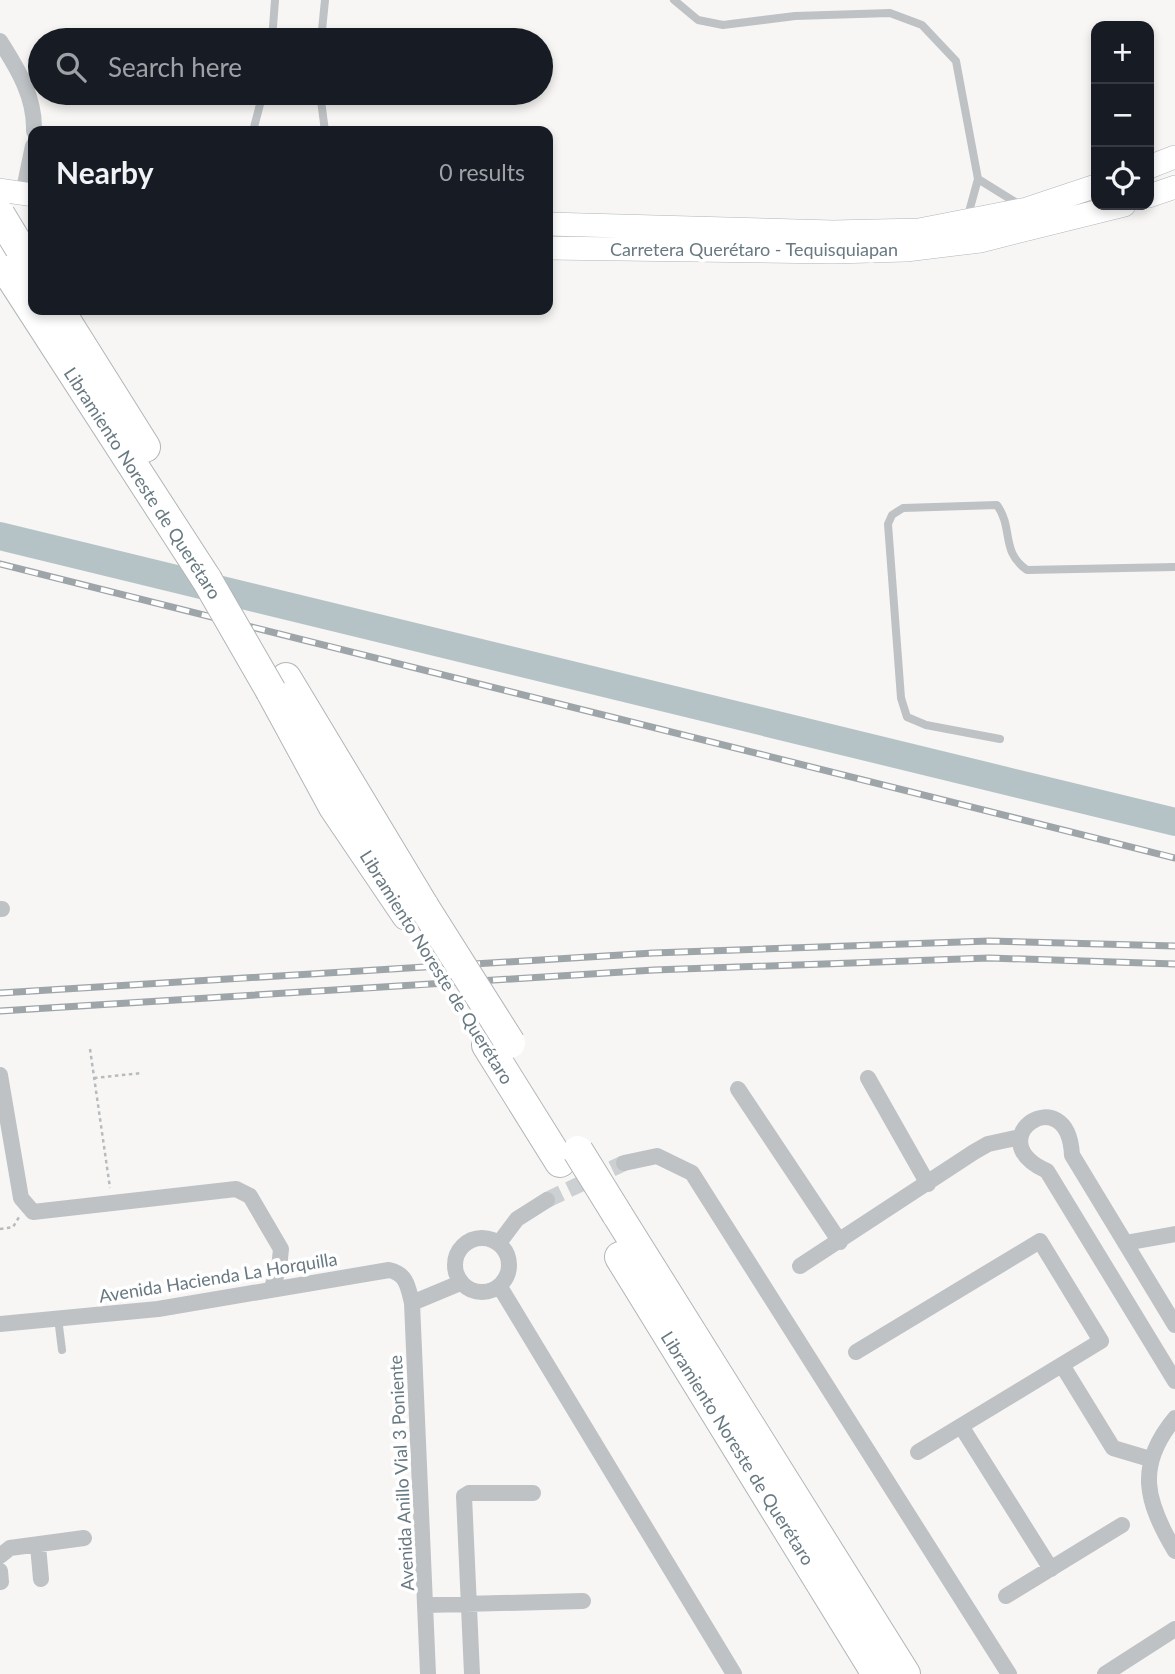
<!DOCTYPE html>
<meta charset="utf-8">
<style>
:root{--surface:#171b24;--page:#20242c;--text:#f1f3f6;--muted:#9ea1a6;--line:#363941}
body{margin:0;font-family:Lato,sans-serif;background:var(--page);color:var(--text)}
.controls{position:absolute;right:21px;top:21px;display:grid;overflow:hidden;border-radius:14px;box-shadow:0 4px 10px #0003}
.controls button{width:63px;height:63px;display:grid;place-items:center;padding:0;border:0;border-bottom:2px solid var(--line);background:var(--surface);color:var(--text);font:35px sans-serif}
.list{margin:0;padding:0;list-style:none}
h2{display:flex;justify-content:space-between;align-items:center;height:91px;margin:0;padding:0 28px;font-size:30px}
h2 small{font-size:23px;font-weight:400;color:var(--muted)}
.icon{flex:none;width:38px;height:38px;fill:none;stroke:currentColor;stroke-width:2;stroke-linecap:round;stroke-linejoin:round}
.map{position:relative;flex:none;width:1175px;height:1674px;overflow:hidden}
.search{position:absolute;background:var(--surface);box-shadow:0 4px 10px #0003;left:28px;top:28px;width:525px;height:77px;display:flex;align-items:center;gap:18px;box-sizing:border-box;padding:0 24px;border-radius:38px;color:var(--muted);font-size:26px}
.panel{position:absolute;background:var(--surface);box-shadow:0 4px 10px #0003;left:28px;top:126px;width:525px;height:189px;border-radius:14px}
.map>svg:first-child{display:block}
</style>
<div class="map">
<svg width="1175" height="1674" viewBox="0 0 1175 1674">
<rect width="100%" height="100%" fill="#f7f6f4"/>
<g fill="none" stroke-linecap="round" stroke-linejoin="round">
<path stroke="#b6c3c6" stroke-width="28" d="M0 536 1175 822"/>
<path stroke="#ccd0d2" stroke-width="16" stroke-dasharray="16 8" stroke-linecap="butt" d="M547 1200 624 1163"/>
<defs>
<path id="secondary" d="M1149 167 1175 157
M0 190 33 195
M1149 196 1175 187
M548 224 833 232 919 230 1027 209 1096 186
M548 248 833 252 906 250 980 241 1124 205"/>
<path id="motorway" d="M20 248 33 269
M0 260 207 580
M59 310 145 447
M286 678 424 907
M271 691 334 807 407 915
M487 1045 560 1162
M617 1214 905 1674
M620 1257 877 1674"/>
</defs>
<use href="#secondary" stroke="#b0b6ba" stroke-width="24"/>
<use href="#motorway" stroke="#b1b6b8" stroke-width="32"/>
<path stroke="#b8bbbd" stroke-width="2.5" stroke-dasharray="3.5 3.5" stroke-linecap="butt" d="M90 1049 110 1188
M94 1078 142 1073
M0 1229 13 1227 19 1217"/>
<path stroke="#bec2c5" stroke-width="8" d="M674 0 698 20 723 25 795 16 890 13 922 25 956 61 978 179 967 219
M272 40 275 0
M321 40 325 0
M320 93 325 131
M253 131 263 93
M978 179 1020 205
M1000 739 926 725 907 717 901 698 888 524 892 515 903 508 997 505C1014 529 1000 551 1027 570L1175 567
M58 1318 62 1350"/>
<path stroke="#bec2c5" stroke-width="16" d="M0 41C18 69 35 97 34 131
M23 194 33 146
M0 909H2
M0 1075 21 1198 33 1212 236 1189 250 1196 281 1249 279 1268 271 1290
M868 1078 928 1184
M738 1089 840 1242
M624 1163 657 1156 692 1173 1009 1674
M455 1265a27 27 0 1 1 54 0a27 27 0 1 1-54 0Z
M499 1243 517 1219 547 1200
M1125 1243 1175 1234
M800 1266 974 1152 988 1144 1020 1137
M500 1287 734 1674
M412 1303 460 1283
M0 1324 158 1309 389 1270C407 1274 408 1287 412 1303L428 1674
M1175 1325 1072 1155C1068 1077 976 1139 1047 1171L1175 1381
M856 1352 1040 1241 1101 1341 918 1452
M1062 1365 1113 1448 1150 1459
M1175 1418C1135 1466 1146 1502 1175 1551
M961 1426 1051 1569
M38 1546 41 1579
M0 1556 10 1548 84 1538
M0 1571 1 1582
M1006 1596 1122 1525
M427 1605 583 1601
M472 1674 464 1496 469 1493H533
M1105 1674 1175 1629"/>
<use href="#secondary" stroke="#fff" stroke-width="23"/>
<use href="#motorway" stroke="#fff" stroke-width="30"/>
<defs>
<path id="rail" d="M0 564 1175 858
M0 993 653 953 989 941 1175 946
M0 1011 654 970 989 958 1175 964"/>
</defs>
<use href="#rail" stroke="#9ea5a9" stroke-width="7"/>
<use href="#rail" stroke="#fff" stroke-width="4.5" stroke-dasharray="13" stroke-linecap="butt"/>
<defs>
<path id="motorway-bridge" d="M0 215 20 248
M207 580 271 691
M424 907 510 1043
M578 1151 617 1214"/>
</defs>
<use href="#motorway-bridge" stroke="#b1b6b8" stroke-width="32" stroke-linecap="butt"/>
<use href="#motorway-bridge" stroke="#fff" stroke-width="30"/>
</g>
<g text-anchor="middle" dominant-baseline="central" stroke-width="7" stroke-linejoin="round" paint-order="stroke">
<g font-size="18" fill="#687982" stroke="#fff">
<text x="754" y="249">Carretera Querétaro - Tequisquiapan</text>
<text transform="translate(143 483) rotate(57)">Libramiento Noreste de Querétaro</text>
<text transform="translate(437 967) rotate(58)">Libramiento Noreste de Querétaro</text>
<text transform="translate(218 1277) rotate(-9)">Avenida Hacienda La Horquilla</text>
<text transform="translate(738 1448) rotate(58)">Libramiento Noreste de Querétaro</text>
<text transform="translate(401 1473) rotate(-93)">Avenida Anillo Vial 3 Poniente</text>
</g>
</g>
</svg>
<div class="controls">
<button>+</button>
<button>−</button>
<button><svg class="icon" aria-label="locate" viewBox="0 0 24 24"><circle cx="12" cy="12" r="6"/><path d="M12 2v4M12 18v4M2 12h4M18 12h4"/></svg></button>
</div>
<div class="search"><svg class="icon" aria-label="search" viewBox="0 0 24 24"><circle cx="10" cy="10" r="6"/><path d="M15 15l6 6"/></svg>Search here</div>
<section class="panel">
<h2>Nearby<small>0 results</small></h2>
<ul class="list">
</ul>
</section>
</div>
